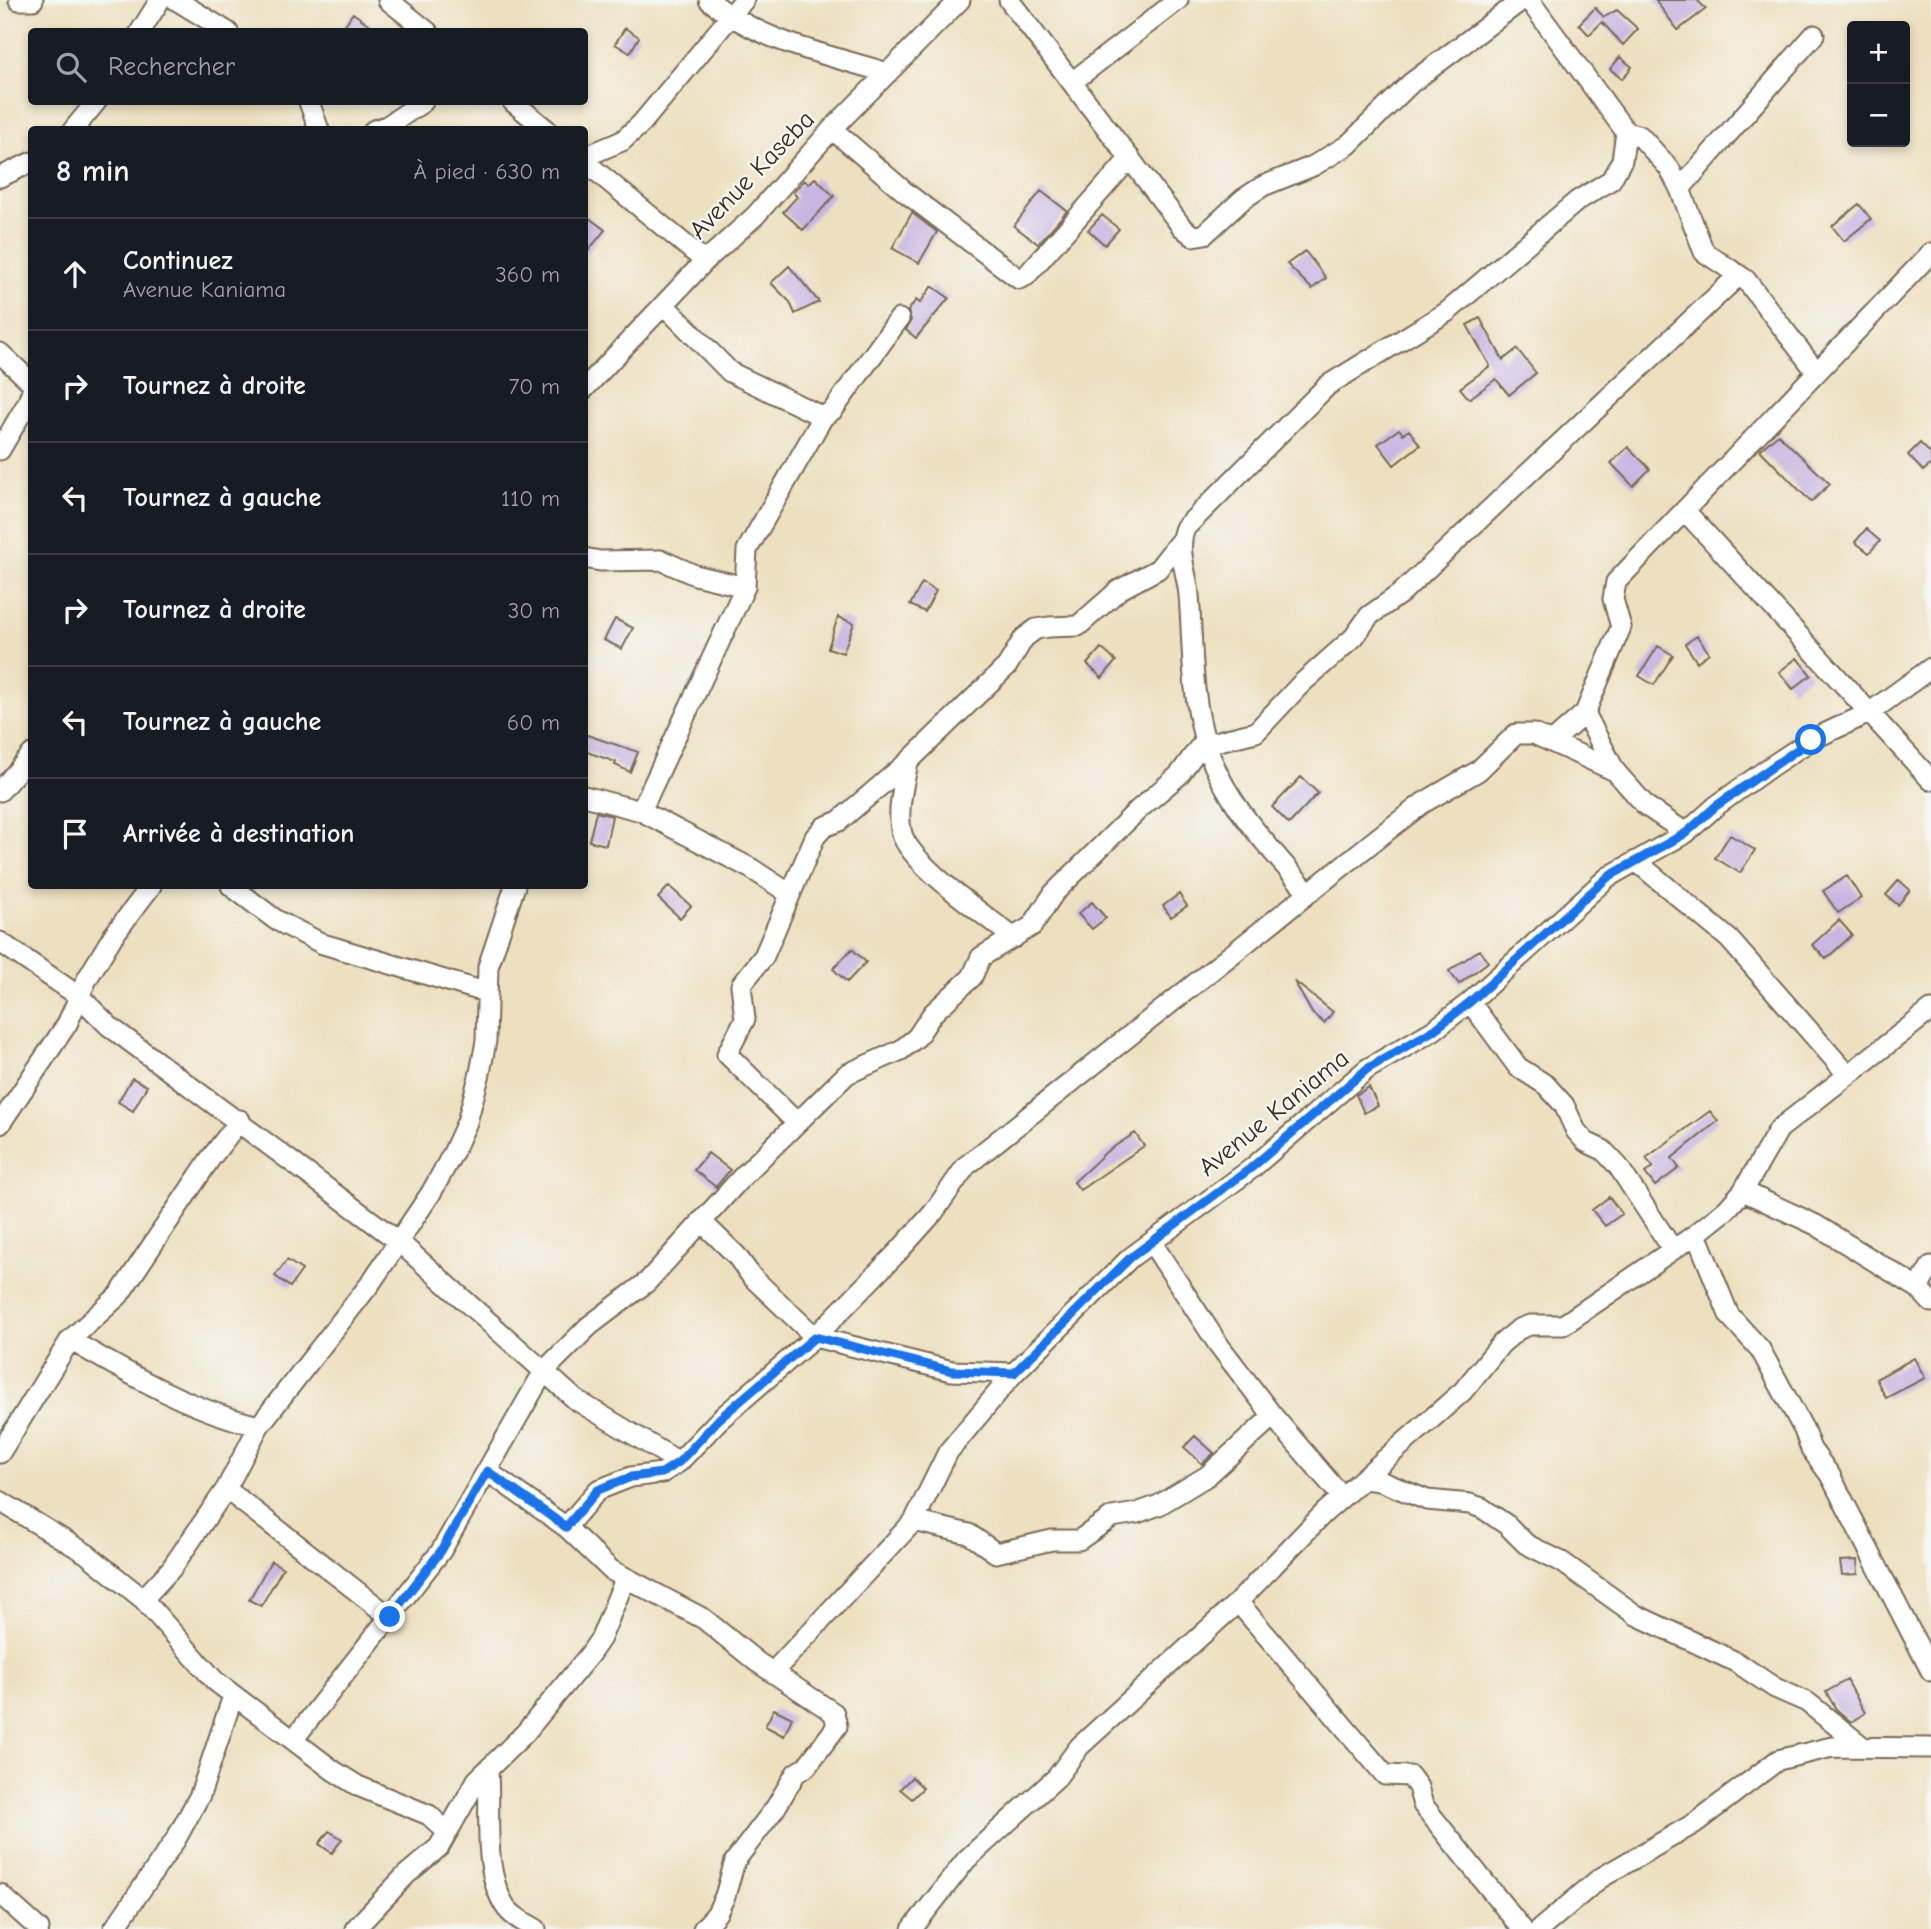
<!DOCTYPE html>
<html lang="fr">
<meta charset="utf-8">
<style>
:root{--surface:#171b24;--page:#242831;--text:#f1f3f6;--muted:#9ea1a6;--line:#363941}
body{margin:0;font-family:"Comic Neue",sans-serif;background:var(--page);color:var(--text)}
.controls{position:absolute;right:21px;top:21px;display:grid;overflow:hidden;border-radius:7px;box-shadow:0 4px 10px #0003}
.controls button{width:63px;height:63px;display:grid;place-items:center;padding:0;border:0;border-bottom:2px solid var(--line);background:var(--surface);color:var(--text);font:35px sans-serif}
.stop{position:absolute;width:21px;height:21px;margin:-16px;border:5px solid #1a73e8;border-radius:50%;background:#fff}
.stop.end{background:#1a73e8;border-color:#fff;box-shadow:0 2px 7px #0008}
.list{margin:0;padding:0;list-style:none}
h2{display:flex;justify-content:space-between;align-items:center;height:91px;margin:0;padding:0 28px;font-size:30px}
h2 small{font-size:23px;font-weight:400;color:var(--muted)}
.list li{display:grid;grid-template-columns:46px 1fr auto;gap:21px;align-items:center;box-sizing:border-box;height:112px;padding:0 28px;border-top:2px solid var(--line)}
.list b{display:block;font-size:26px;white-space:nowrap}
.list p{margin:0;font-size:23px;white-space:nowrap;color:var(--muted)}
.list em{font-size:23px;font-style:normal;color:var(--muted)}
.icon{flex:none;width:38px;height:38px;fill:none;stroke:currentColor;stroke-width:2;stroke-linecap:round;stroke-linejoin:round}
.map{position:relative;flex:none;width:1931px;height:1929px;overflow:hidden}
.search{position:absolute;background:var(--surface);box-shadow:0 4px 10px #0003;left:28px;top:28px;width:560px;height:77px;display:flex;align-items:center;gap:18px;box-sizing:border-box;padding:0 24px;border-radius:7px;color:var(--muted);font-size:26px}
.panel{position:absolute;background:var(--surface);box-shadow:0 4px 10px #0003;left:28px;top:126px;width:560px;height:763px;border-radius:7px}
.map>svg:first-child{display:block}
</style>
<div class="map">
<svg width="1931" height="1929" viewBox="0 0 1931 1929">
<rect width="100%" height="100%" fill="#f6f6f2"/>
<filter id="ink" filterUnits="userSpaceOnUse"><feTurbulence type="fractalNoise" baseFrequency=".0143" numOctaves="2"/><feDisplacementMap in="SourceGraphic" scale="14" xChannelSelector="R" yChannelSelector="G"/><feConvolveMatrix kernelMatrix="1 2 1 2 8 2 1 2 1" color-interpolation-filters="sRGB"/></filter>
<filter id="wash" filterUnits="userSpaceOnUse"><feTurbulence type="fractalNoise" baseFrequency=".00686" numOctaves="4" result="noise"/><feDisplacementMap in="SourceGraphic" scale="28" xChannelSelector="R" yChannelSelector="G"/><feGaussianBlur stdDeviation="1.57" result="paint"/><feColorMatrix in="noise" values="0 0 0 0 0 0 0 0 0 0 0 0 0 0 0 0 0 1.4 0 .05"/><feComposite in="paint" operator="in"/></filter>
<g filter="url(#wash)">
<rect width="100%" height="100%" fill="#ede0c0"/>
<g id="blocks">
<path fill="#c7b6e1" d="M1655 0H1697L1706 9 1678 30Z
M1595 8 1604 17 1617 10 1638 29 1623 45 1602 22 1589 35 1579 24Z
M353 13 379 32H340Z
M625 28 639 37 630 53 615 44Z
M1620 57 1632 67 1622 79 1610 69Z
M815 178 834 196 803 230 783 212 797 197 793 192 804 180 809 184Z
M1041 191 1067 211 1038 244 1014 226Z
M1859 204 1871 219 1844 241 1832 226Z
M912 213 937 232 919 263 892 248Z
M584 214 605 230 584 256Z
M1102 215 1119 229 1105 245 1088 230Z
M1305 251 1326 278 1312 289 1287 264Z
M789 266 819 302 795 314 790 302 771 283Z
M932 286 949 298 916 338 906 330 911 320 908 311 916 300 920 303Z
M1480 318 1503 360 1517 349 1536 373 1509 395 1496 379 1469 399 1460 388 1490 366 1467 325Z
M1399 429 1403 434 1409 430 1420 445 1394 465 1378 444Z
M1778 434 1830 484 1811 502 1760 450Z
M1920 443 1931 454V464L1923 471 1908 455Z
M1628 447 1650 469 1633 486 1611 463Z
M1866 529 1880 541 1869 553 1855 542Z
M922 583 936 591 925 612 910 605Z
M838 617 854 623 843 653 828 648Z
M615 619 633 628 622 649 604 640Z
M1697 636 1709 653 1697 662 1685 644Z
M1658 646 1673 655 1654 685 1639 676Z
M1101 648 1116 661 1102 678 1087 664Z
M1797 658 1811 675 1793 689 1779 672Z
M584 734 638 752 630 772 615 765 616 762 584 751Z
M1301 777 1318 793 1289 824 1272 807Z
M596 812 612 816 606 845 589 841Z
M1730 835 1755 850 1740 873 1715 858Z
M1847 876 1861 898 1838 913 1823 891Z
M1899 880 1910 890 1898 905 1886 895Z
M669 886 691 906 680 918 658 898Z
M1179 894 1187 906 1171 917 1163 906Z
M1092 902 1106 918 1092 929 1078 914Z
M1839 920 1852 935 1826 959 1812 945Z
M852 949 866 962 847 982 833 969Z
M1479 950 1488 962 1459 984 1449 971Z
M1294 981 1333 1012 1324 1023 1312 1013Z
M132 1078 147 1086 133 1111 118 1102Z
M1369 1087 1378 1106 1364 1113 1356 1095Z
M1710 1111 1718 1121 1672 1158 1679 1168 1655 1186 1645 1173 1653 1167 1646 1158Z
M1135 1133 1144 1146 1080 1190 1074 1182 1106 1152Z
M708 1153 730 1170 716 1187 694 1170Z
M1609 1197 1622 1214 1605 1226 1592 1210Z
M287 1260 302 1270 290 1287 275 1276Z
M1914 1358 1925 1378 1886 1398 1876 1379Z
M1195 1436 1214 1453 1202 1464 1184 1447Z
M1857 1560 1858 1574 1842 1575 1840 1561Z
M271 1561 283 1568 261 1606 249 1600Z
M1847 1680 1865 1713 1851 1722 1836 1709 1826 1692Z
M774 1709 792 1718 784 1736 765 1726Z
M912 1777 923 1788 912 1799 900 1789Z
M329 1831 342 1839 332 1853 319 1844Z"/>
</g>
</g>
<g filter="url(#ink)">
<use href="#blocks" fill-opacity="0" stroke="#796a57" stroke-width="2"/>
<g fill="none" stroke-linecap="round" stroke-linejoin="round">
<defs>
<path id="minor" d="M19 0H33
M176 0 228 32
M388 0 428 32
M709 0C760 42 825 54 888 73
M1009 0 1182 227 1193 236 1205 234 1243 199 1263 186 1313 166 1348 145 1411 83 1522 0
M140 32 160 0
M1072 82 1178 0
M309 102 319 130
M513 102 547 130
M832 129 905 192 1019 279 1026 276 1130 158
M73 130 96 102
M374 130 387 126 423 102
M1626 132 1640 136 1669 168 1680 189 1704 252 1746 280 1815 370
M584 157 622 141 641 124 744 0
M584 161 705 261
M0 177 32 162
M1680 189 1814 35
M664 305 730 372 823 417
M0 353 32 383
M584 389 705 261 755 216 832 129 960 0
M0 450 28 402 32 390
M1686 512 1931 780
M584 558 600 561 661 560 695 575 745 587
M1552 742 1585 713
M908 762C904 784 895 814 903 837 916 868 986 916 1014 938
M1615 771 1585 713 1621 627 1613 599 1616 582 1931 253
M0 791 32 754
M584 796 641 811 752 869 790 894
M641 811 745 587 747 550 823 417 833 410 899 319
M1636 861 1729 939 1848 1075
M231 886 276 920 323 944 485 992
M1308 892C1269 847 1224 802 1206 744 1191 696 1193 645 1189 595 1187 572 1176 550 1185 528L1328 385 1447 312 1577 201 1611 180 1622 160 1626 132 1529 0
M0 942 80 997 109 1026 398 1241 576 1400 679 1462
M1470 1002 1518 1067 1546 1085 1564 1105 1576 1131 1586 1142 1603 1150 1618 1166 1673 1250
M797 1123 727 1054 745 1019 741 985 764 956 815 837 824 827 839 821 908 762 1007 666 1024 638 1036 629 1049 627 1078 626 1119 590 1158 569 1180 541
M0 1124 67 1024 87 979 113 936 151 886
M1743 1191 1816 1225 1918 1288 1931 1302
M701 1221 736 1255 752 1277 815 1337 952 1371 1014 1373
M1696 1234 1729 1315 1760 1349 1804 1430 1811 1449 1830 1475 1931 1671
M1152 1243 1218 1344 1273 1416 1342 1497
M1918 1288 1931 1266
M70 1340C129 1374 192 1411 259 1426
M0 1453 70 1340 119 1295 210 1159 240 1120
M487 1471 566 1527
M1363 1479 1380 1481 1427 1500 1470 1504 1482 1508 1507 1525 1526 1544 1562 1562 1636 1615 1736 1662 1775 1688 1807 1702 1863 1747
M226 1489 390 1617
M0 1501 87 1554 143 1599 215 1681 334 1771 358 1786 429 1815 447 1832
M914 1521 969 1534 996 1553 1052 1540H1079L1112 1517 1137 1513 1159 1505 1207 1476 1273 1416
M143 1599 171 1569 226 1489 259 1426 370 1284 431 1193 453 1153 467 1122 480 1073 486 1041 488 967 515 886
M1238 1602 1385 1775 1410 1776 1418 1787 1423 1805 1522 1929
M773 1672 914 1521 948 1452 1014 1373 1130 1258 1251 1169 1367 1069 1434 1030 1470 1002 1608 877 1686 833 1716 806 1770 767 1811 740 1869 713 1931 668
M293 1740 441 1551 544 1371 589 1326 647 1282 742 1177 847 1074 901 1050 917 1037 933 1013 972 977 981 957 1032 926 1054 893 1138 810 1179 775 1198 749 1206 744 1256 732 1301 684 1354 637 1369 616 1400 594 1739 275
M488 1772C491 1813 482 1870 505 1906 512 1917 526 1923 536 1929
M0 1894 39 1929
M114 1929 176 1839 200 1795 233 1696
M355 1929 406 1875 439 1847 477 1780 525 1733 590 1654 601 1638 625 1579
M703 1929 717 1913 725 1896 735 1861 776 1807 796 1773 806 1767 837 1726 834 1713 757 1662 704 1619 611 1570 566 1527 598 1490 631 1477 662 1473 679 1462 719 1420 815 1337 897 1253 933 1213 966 1166 1379 837 1423 803 1478 771 1516 734H1534L1615 771 1646 806 1686 833
M912 1929 966 1860 1057 1777 1080 1746 1238 1602 1324 1513 1463 1391 1501 1344 1519 1329 1530 1325H1563L1696 1234 1726 1210 1743 1191 1779 1129 1931 1010
M1540 1929 1599 1879 1695 1823 1778 1760 1832 1747 1931 1748"/>
</defs>
<use href="#minor" stroke="#796a57" stroke-width="23"/>
<use href="#minor" stroke="#fff" stroke-width="19"/>
</g>
</g>
<g fill="none" stroke-linecap="round" stroke-linejoin="round" filter="url(#ink)">
<path stroke="#1a73e8" stroke-width="9" d="M390 1617 441 1551 487 1471 566 1527 598 1490 631 1477 662 1473 679 1462 719 1419 815 1337 952 1371 1014 1373 1130 1258 1251 1168 1367 1069 1434 1030 1470 1002 1608 877 1686 833 1716 806 1811 740"/>
</g>
<g text-anchor="middle" dominant-baseline="central" stroke-width="5" stroke-linejoin="round" paint-order="stroke">
<g font-size="26" fill="#3b2a1e" stroke="#f6f6f2">
<text transform="translate(752 175) rotate(-46)">Avenue Kaseba</text>
<text transform="translate(1274 1113) rotate(-39)">Avenue Kaniama</text>
</g>
</g>
</svg>
<div class="controls">
<button>+</button>
<button>−</button>
</div>
<div class="stop" style="left:1811px;top:740px"></div>
<div class="stop end" style="left:390px;top:1617px"></div>
<div class="search"><svg class="icon" aria-label="search" viewBox="0 0 24 24"><circle cx="10" cy="10" r="6"/><path d="M15 15l6 6"/></svg>Rechercher</div>
<section class="panel">
<h2>8 min<small>À pied · 630 m</small></h2>
<ul class="list">
<li><svg class="icon" aria-label="ahead" viewBox="0 0 24 24"><path d="M12 20V5M6 11l6-6 6 6"/></svg><div><b>Continuez</b><p>Avenue Kaniama</p></div><em>360 m</em></li>
<li><svg class="icon" aria-label="right" viewBox="0 0 24 24"><path d="M7 20v-9h11M14 6l5 5-5 5"/></svg><div><b>Tournez à droite</b></div><em>70 m</em></li>
<li><svg class="icon" aria-label="left" viewBox="0 0 24 24"><path d="M17 20v-9H6M10 6l-5 5 5 5"/></svg><div><b>Tournez à gauche</b></div><em>110 m</em></li>
<li><svg class="icon" aria-label="right" viewBox="0 0 24 24"><path d="M7 20v-9h11M14 6l5 5-5 5"/></svg><div><b>Tournez à droite</b></div><em>30 m</em></li>
<li><svg class="icon" aria-label="left" viewBox="0 0 24 24"><path d="M17 20v-9H6M10 6l-5 5 5 5"/></svg><div><b>Tournez à gauche</b></div><em>60 m</em></li>
<li><svg class="icon" aria-label="arrive" viewBox="0 0 24 24"><path d="M6 21V4h12l-3 4 3 4H6"/></svg><div><b>Arrivée à destination</b></div></li>
</ul>
</section>
</div>
